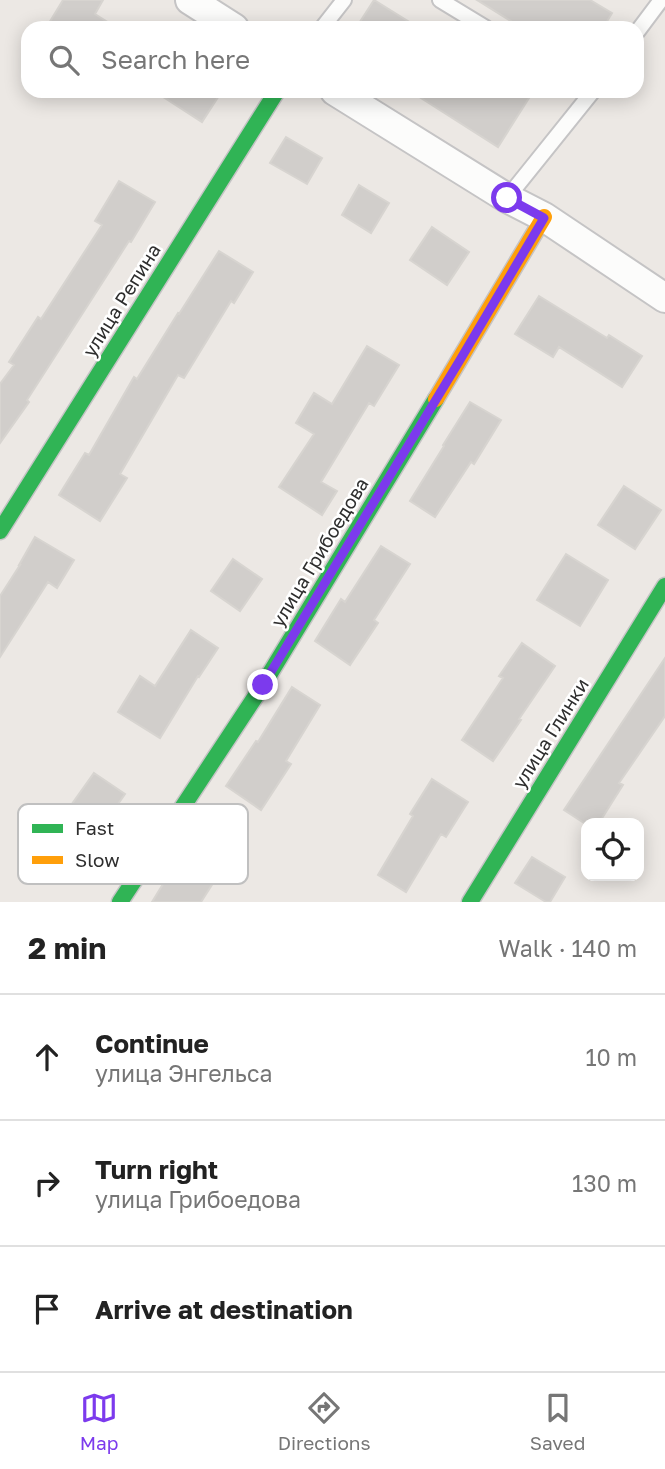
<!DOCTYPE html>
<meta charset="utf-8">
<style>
:root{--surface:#fff;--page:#f2f2f2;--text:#222;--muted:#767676;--line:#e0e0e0;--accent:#7c3aed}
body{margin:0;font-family:"Golos Text",sans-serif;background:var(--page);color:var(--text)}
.controls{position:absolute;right:21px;bottom:21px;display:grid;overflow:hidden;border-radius:14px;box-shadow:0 4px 18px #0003}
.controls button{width:63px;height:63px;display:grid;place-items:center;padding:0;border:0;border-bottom:2px solid var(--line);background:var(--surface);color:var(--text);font:35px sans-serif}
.stop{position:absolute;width:21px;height:21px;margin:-16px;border:5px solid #7c3aed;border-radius:50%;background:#fff}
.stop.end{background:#7c3aed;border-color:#fff;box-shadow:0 2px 7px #0008}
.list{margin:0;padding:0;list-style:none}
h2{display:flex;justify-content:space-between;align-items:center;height:91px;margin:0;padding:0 28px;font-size:30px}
h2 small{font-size:23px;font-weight:400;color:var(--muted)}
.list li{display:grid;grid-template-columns:46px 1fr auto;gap:21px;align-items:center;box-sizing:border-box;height:126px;padding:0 28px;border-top:2px solid var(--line)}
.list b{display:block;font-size:26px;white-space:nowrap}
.list p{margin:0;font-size:23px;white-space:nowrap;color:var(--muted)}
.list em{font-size:23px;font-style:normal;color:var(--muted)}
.icon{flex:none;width:38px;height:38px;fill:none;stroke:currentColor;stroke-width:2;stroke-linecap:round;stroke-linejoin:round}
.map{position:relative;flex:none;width:665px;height:902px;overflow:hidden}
.search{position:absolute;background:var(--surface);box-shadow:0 4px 18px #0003;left:21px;right:21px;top:21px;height:77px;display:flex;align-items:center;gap:18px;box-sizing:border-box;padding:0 24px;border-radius:21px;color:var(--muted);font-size:26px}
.sheet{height:469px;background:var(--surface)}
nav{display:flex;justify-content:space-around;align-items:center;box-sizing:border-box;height:98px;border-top:2px solid var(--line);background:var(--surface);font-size:19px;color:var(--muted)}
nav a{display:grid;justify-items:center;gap:4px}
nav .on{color:var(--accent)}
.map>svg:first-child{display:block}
</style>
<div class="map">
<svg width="665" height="902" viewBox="0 0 665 902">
<rect width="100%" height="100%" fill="#ece8e4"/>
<path fill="#d1cecb" stroke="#d7d4d0" stroke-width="2" d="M63 0H103L95 14 117 28H46Z
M374 0 419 28H356Z
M477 0H590L612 13 603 28H522Z
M154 91H222L202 122Z
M410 91H518L529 98 498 147Z
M286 137 322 158 307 184 270 163Z
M119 181 155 202 131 242 129 241 27 400 29 402 0 443V384L14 365 9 362 38 317 41 319 102 225 95 221Z
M359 185 389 203 371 233 342 215Z
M432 227 469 252 447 285 410 260Z
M219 251 253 272 234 303 231 301 184 378 178 375 120 474 127 478 100 521 59 495 85 453 89 455 134 377 137 379 178 313 179 314Z
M539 296 607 338 609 335 642 356 622 387 559 347 553 357 515 334Z
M367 346 399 365 374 406 369 403 321 482 337 491 322 515 279 487 314 434 296 423 314 393 332 404Z
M470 402 501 420 474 464 471 462 435 517 410 501 444 446 443 445Z
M624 486 661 510 635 549 598 525Z
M35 537 74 560 57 588 48 582 0 657V596L20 565H19Z
M381 546 410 564 374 620 378 623 350 665 315 641 341 599 345 602Z
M566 554 608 580 580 626 537 600Z
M233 559 262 579 240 611 211 591Z
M191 630 218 648 199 677 198 676 160 738 118 712 140 676 155 686Z
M522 643 555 666 519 719 521 720 493 761 462 740 503 678 499 676Z
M665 658V716L619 783 623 785 599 823H584L564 810Z
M292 687 320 705 286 761 291 764 261 810 226 786 256 741 258 742Z
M94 773 125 794 68 876 37 853Z
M432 779 468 802 446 837 441 834 406 892 378 875 413 816 410 814Z
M195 832 231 855 201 902H152Z
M532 857 565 877 550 902H546L515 883Z"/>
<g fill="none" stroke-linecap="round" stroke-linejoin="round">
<defs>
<path id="lane" d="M440 0 486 28
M322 28 344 0
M637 32 661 0
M507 198 593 91"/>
<path id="street" d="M190 0 234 28
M335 91 507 198 544 217 665 298"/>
<path id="fast" d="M0 531 277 91
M120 902 263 685 436 399
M470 902 665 586"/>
<path id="slow" d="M436 399 544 217"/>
</defs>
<use href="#lane" stroke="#c5c4c5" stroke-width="18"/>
<use href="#street" stroke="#c5c4c5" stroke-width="32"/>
<use href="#fast" stroke="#c5c4c5" stroke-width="19"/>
<use href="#slow" stroke="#c5c4c5" stroke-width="19"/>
<use href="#lane" stroke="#fcfcfb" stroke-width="14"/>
<use href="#street" stroke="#fcfcfb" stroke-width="28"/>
<use href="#fast" stroke="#30b455" stroke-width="16"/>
<use href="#slow" stroke="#ff9f0a" stroke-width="16"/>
</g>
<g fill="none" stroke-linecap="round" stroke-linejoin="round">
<path stroke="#7c3aed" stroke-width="9" d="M263 685 460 360 544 218 507 198"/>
</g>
<g text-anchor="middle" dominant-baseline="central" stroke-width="5" stroke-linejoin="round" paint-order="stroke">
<g font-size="19" fill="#2e2e2e" stroke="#fff">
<text transform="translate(121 300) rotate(-58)">улица Репина</text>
<text transform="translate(319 552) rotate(-59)">улица Грибоедова</text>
<text transform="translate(550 733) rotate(-58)">улица Глинки</text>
</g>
</g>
<rect x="18" y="804" width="230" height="80" rx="10" fill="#fff" stroke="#c0c0c0" stroke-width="2"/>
<rect x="32" y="824" width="31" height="9" fill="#30b455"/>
<rect x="32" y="856" width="31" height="8" fill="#ff9f0a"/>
<g font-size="19" fill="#2e2e2e">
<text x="75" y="835">Fast</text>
<text x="75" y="867">Slow</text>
</g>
</svg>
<div class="controls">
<button><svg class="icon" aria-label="locate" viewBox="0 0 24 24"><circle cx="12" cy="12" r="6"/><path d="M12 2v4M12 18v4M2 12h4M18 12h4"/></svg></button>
</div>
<div class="stop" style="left:507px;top:198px"></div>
<div class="stop end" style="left:263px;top:685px"></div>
<div class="search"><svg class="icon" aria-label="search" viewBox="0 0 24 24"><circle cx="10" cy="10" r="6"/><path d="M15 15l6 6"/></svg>Search here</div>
</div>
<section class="sheet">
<h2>2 min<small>Walk · 140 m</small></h2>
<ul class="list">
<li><svg class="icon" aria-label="ahead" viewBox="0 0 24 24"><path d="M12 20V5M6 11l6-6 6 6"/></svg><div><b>Continue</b><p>улица Энгельса</p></div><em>10 m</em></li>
<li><svg class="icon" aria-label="right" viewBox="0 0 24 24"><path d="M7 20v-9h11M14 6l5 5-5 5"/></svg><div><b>Turn right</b><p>улица Грибоедова</p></div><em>130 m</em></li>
<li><svg class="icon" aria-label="arrive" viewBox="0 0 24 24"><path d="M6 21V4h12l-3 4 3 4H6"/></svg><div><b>Arrive at destination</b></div></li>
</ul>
</section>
<nav>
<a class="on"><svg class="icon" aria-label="map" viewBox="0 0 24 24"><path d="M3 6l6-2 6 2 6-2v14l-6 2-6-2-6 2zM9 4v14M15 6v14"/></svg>Map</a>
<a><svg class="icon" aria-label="directions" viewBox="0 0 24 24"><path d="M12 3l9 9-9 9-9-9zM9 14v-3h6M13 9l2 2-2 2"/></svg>Directions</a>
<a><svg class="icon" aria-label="saved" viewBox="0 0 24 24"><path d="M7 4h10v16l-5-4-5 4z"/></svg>Saved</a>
</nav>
